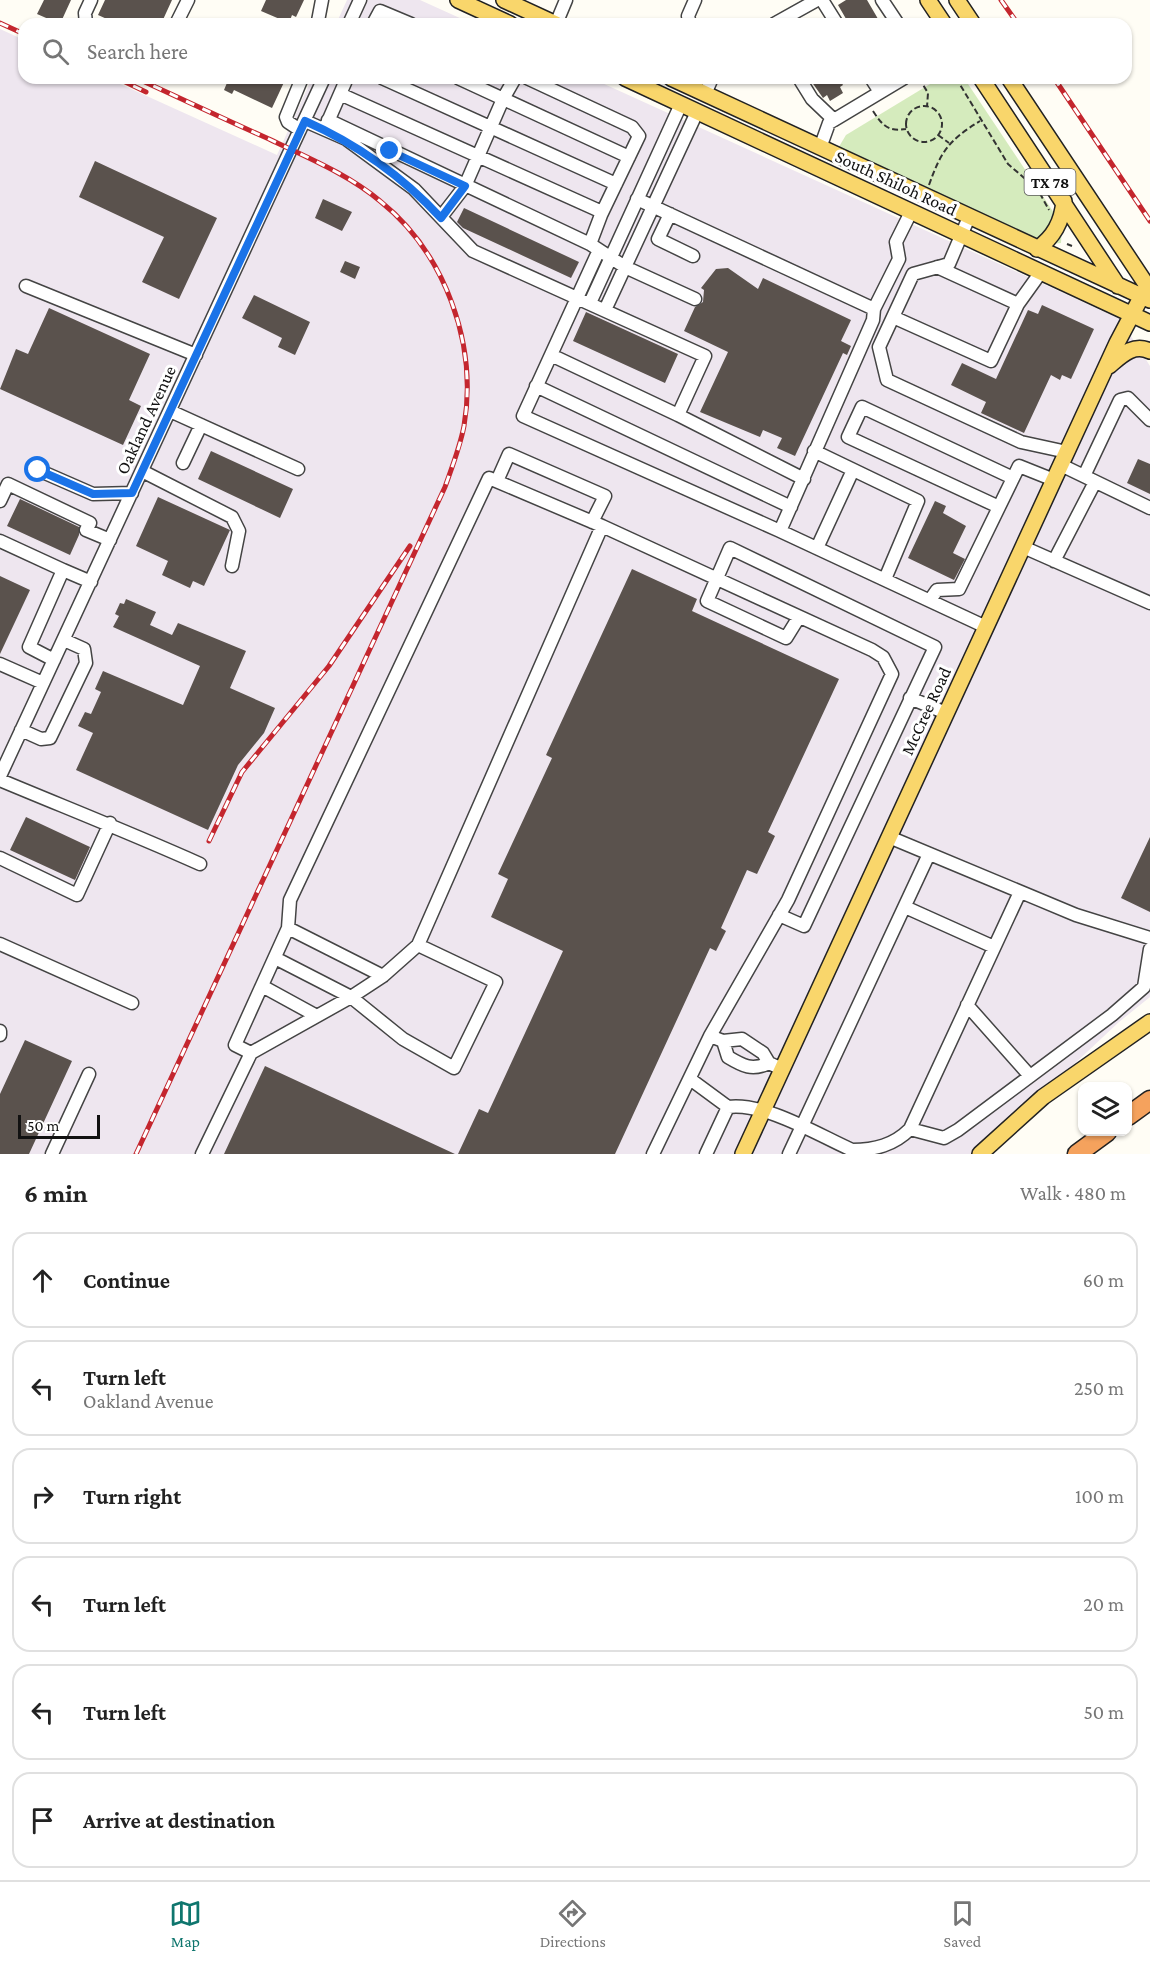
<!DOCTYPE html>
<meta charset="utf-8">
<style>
:root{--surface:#fff;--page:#f6f6f6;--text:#222;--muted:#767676;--line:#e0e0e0;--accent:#0f766e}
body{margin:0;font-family:"Crimson Pro",serif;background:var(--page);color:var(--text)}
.controls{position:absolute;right:18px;bottom:18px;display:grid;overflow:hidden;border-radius:12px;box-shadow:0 2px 4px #0004}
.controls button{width:54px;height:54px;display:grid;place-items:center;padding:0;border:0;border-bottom:2px solid var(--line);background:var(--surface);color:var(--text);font:30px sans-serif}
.scale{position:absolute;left:18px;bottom:15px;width:82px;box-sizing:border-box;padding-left:6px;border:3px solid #111;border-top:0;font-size:16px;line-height:21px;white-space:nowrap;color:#111;-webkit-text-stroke:4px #fff;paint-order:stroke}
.stop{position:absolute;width:18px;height:18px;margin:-14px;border:4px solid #1a73e8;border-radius:50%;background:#fff}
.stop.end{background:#1a73e8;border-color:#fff;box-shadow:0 2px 6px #0008}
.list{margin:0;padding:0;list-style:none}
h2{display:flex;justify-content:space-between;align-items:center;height:78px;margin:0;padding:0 24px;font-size:26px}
h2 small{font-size:20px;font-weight:400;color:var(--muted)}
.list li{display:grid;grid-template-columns:39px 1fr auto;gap:18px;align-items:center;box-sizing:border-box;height:96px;margin:0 12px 12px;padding:0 12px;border:2px solid var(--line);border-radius:18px}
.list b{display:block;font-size:22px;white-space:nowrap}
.list p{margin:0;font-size:20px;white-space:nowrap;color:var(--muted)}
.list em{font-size:20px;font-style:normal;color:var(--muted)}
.icon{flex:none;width:33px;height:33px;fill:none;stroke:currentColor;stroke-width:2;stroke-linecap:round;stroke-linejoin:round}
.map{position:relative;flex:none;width:1150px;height:1154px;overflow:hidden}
.search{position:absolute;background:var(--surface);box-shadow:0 2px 4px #0004;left:18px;right:18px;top:18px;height:66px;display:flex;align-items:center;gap:15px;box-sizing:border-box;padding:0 21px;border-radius:18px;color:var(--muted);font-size:22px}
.sheet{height:726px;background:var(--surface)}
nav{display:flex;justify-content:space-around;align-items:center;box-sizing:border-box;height:84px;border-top:2px solid var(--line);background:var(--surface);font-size:16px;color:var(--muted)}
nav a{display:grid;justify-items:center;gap:3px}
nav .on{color:var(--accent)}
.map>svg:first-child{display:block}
</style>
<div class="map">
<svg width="1150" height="1154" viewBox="0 0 1150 1154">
<rect width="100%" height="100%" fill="#fffdf5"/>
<path fill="#eee6ef" d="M347 0H420L473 24H336Z
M0 29 24 40V78H107L277 155 312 78H591L1120 319 1150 366V997L1119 1022 978 1154H0Z"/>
<path fill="#d5ebbd" d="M940 78H964L1062 225 1061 243 1041 245 837 150 846 135Z"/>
<path fill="#5a524d" d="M44 0H71L60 24 37 14Z
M105 0H172L161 24H118L98 15Z
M266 0H304L296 17 292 15 289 23 261 11Z
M846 0H867L881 24H849L838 5Z
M229 78H286L272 108 234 90 232 94 224 90Z
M809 78H839L843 85 840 87 843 93 830 101 827 95 823 98Z
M95 161 217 218 179 299 142 282 164 237 79 197Z
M323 199 352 212 342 231 315 218Z
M464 208 579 262 571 278 463 228 457 222Z
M345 261 360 267 355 279 340 272Z
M728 268 758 289 763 278 851 320 841 341 851 346 847 355 843 353 795 456 777 448 782 438 763 430 760 437 700 412 728 352 684 331 695 307 703 302 704 290 701 288 716 269Z
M254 295 310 322 295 355 278 347 282 338 242 318Z
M1042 305 1094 329 1071 379 1062 375 1060 380 1051 375 1024 433 981 413 986 402 951 385 962 363 996 379 1028 310 1038 314Z
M49 308 150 354 129 400 141 406 123 445 0 389 16 349 28 354Z
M586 312 678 354 665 383 573 341Z
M211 451 293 489 280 518 198 479Z
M1138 459 1150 464V494L1127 483Z
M158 497 230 530 204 586 193 581 190 588 162 575 168 561 136 546Z
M20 499 79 527V535L70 555 7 526Z
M935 501 946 506 943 513 966 526 953 553 965 559 954 580 908 558Z
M632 569 697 599 692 611 839 679 768 832 775 836 757 874 747 870 721 928 726 931 716 951 710 948 615 1154H458L479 1109 488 1113 563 951 491 917 508 879 498 874 552 758 546 755Z
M0 576 30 590 0 654Z
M126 599 156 612 150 625 172 635 178 623 246 651 230 688 275 708 264 733 238 765 208 830 76 770 93 733 78 726 85 712 91 714 101 692 95 689 103 671 183 705 200 666 113 627 119 616 115 614 120 603 124 604Z
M26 817 90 847 75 880 10 850Z
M1150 837V912L1121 898Z
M25 1040 72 1061 29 1154H0V1094Z
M265 1066 455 1154H224Z"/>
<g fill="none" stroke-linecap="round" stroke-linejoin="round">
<defs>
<path id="minor" d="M822 0 837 24
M882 0 898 24
M86 24 85 13 91 0
M176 24 188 0
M322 24 318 21 322 0
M349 24 360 0
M373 24 380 11 411 24
M556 24 566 0
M690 24 688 16 695 0
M774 24 817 0
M382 78 616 184
M458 78 629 157
M527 78 632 127 639 136 601 215 590 244 625 267 695 299
M799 78 812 99 834 120
M871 78 880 92
M340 94 602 212
M705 94 712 78
M328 120 590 244
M305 121 346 139 414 189 473 251 705 356 678 415 804 479
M326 126 347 78
M300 130 288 122 286 117 302 78
M820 148 829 123 904 78
M637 199 874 309 899 259 896 242 911 212
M670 214 658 239 693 256
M441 217 465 186 503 99 515 78
M969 217 949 264 913 274 879 347 887 380 1021 442 1067 452
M599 250 523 416 780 531
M26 286 196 355
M590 303 681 104
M1018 304 1041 272
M874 309 873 320 780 531 986 627
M605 310 697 112
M893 317 991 361 1018 304 937 267
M551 355 678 415
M536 386 791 507
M170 411 298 469
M814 451 918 501 885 579
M183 463 201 425
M1061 465 1150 508
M38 470 93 494 132 493
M142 471 232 517 239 531 232 566
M1084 476 1120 400 1128 398 1150 420
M497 481 509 454 605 496 592 522
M0 501 8 484 90 523 86 530 110 540
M999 507 848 437 862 407 1013 478
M0 541 63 570 29 647 54 660
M1023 547 1150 603
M817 548 853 470
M1054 561 1095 482
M63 570 91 582
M930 600 937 590 959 589 1019 466 1054 480
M0 664 43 683
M910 698 946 713
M21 730 41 739 50 738 86 663 84 649 64 640
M0 776 324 78
M0 780C67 808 133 834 200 864
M889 837 1076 915 1150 938
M0 858 77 895 110 823
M905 907 994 947
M779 915 804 926 935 647 730 548 707 601 786 638 799 617
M0 944 132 1003
M275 958 351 997 403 1039 454 1068 496 982 418 945
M383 976 288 928 290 900 489 478 602 526
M262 986 315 1015
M967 1005 1030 1076
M0 1031V1035
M710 1036 723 1041 742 1039 763 1053 769 1063 782 1069
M723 1041 728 1057C743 1066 752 1071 769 1063
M251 1053 235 1045 288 928
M690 1079 728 1107
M910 1129 944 1138 958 1130 1112 1015 1144 987 1150 949
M52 1154 89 1074
M202 1154 251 1053 351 997 383 976 418 945 602 526 872 650 883 657 892 674 788 900 710 1036 653 1154
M706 1154 728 1107C765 1102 818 1135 852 1150 875 1150 894 1145 910 1129L1020 892
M789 1154 929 854"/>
<path id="major" d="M458 0 510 24
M504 0 556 24
M928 0 944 24
M957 0 973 24
M625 78 1150 323
M671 78 1150 300
M981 78 1118 286
M1009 78 1150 290
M1037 249C1054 237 1062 222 1064 201
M1109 366C1121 356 1133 343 1150 351
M743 1154 1117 343 1147 286
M980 1154 1043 1097 1150 1022"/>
<path id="highway" d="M1128 1116 1150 1100
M1077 1154 1107 1132"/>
</defs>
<use href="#minor" stroke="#444" stroke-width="15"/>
<use href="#major" stroke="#222" stroke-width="18"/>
<use href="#highway" stroke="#222" stroke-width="21"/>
<path stroke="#333" stroke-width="2" stroke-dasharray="6 3" stroke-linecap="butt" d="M919 78 928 93 927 107
M956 78 1008 164 1038 190 1049 210
M906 124a18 18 0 1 1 36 0a18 18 0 1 1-36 0Z
M873 111C882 125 888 132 906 129
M938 135 949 143
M929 185C941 151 949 140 980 121
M1067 244 1072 246"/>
<use href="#minor" stroke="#fff" stroke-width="12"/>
<use href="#major" stroke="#f9d66b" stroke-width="15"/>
<use href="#highway" stroke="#f5a25d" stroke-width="18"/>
<defs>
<path id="rail" d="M1001 0 1018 24
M0 23 24 34
M117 78 146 92
M1054 78 1150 221
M209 841 242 772 329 666 410 546
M136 1154 445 487C452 467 460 447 464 426 478 344 445 253 380 201 348 174 306 157 269 139 224 119 180 98 136 78"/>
</defs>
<use href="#rail" stroke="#c4262e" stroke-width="5"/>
<use href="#rail" stroke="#fff" stroke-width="3" stroke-dasharray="9" stroke-linecap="butt"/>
</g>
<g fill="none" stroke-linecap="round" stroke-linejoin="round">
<path stroke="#1a73e8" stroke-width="8" d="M38 470 93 494 132 493 305 121C357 144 402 176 441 218L465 186 390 151"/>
</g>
<g text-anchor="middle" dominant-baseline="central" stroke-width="6" stroke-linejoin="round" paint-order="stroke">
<rect fill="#fff" stroke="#585858" stroke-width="1.5" x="1024.5" y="169" width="51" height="26" rx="4.5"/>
<g font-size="16" font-weight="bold" fill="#111">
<text x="1050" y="182">TX 78</text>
</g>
<g font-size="18" fill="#111" stroke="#fff">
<text transform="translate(896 183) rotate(25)">South Shiloh Road</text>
<text transform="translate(146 420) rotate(-65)">Oakland Avenue</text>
<text transform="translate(926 711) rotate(-65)">McCree Road</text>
</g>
</g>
</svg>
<div class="controls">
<button><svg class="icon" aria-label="layers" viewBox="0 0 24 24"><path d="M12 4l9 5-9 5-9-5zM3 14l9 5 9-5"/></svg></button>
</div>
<div class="scale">50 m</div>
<div class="stop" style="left:38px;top:470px"></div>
<div class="stop end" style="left:390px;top:151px"></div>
<div class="search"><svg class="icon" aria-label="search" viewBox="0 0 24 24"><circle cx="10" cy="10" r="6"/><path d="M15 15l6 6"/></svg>Search here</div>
</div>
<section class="sheet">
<h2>6 min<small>Walk · 480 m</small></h2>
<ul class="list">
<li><svg class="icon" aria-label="ahead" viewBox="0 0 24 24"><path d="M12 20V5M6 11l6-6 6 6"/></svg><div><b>Continue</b></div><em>60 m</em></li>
<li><svg class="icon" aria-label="left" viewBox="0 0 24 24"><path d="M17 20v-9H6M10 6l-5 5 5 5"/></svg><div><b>Turn left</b><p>Oakland Avenue</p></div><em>250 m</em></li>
<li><svg class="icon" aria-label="right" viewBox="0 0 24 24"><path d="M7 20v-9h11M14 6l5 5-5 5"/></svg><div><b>Turn right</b></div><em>100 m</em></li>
<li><svg class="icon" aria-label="left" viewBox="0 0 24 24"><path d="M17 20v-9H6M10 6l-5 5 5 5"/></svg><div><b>Turn left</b></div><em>20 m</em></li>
<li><svg class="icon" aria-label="left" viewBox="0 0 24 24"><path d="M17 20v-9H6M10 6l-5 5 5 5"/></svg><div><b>Turn left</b></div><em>50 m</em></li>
<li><svg class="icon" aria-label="arrive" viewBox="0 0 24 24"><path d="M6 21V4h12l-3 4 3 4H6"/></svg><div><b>Arrive at destination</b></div></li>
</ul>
</section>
<nav>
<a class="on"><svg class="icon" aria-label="map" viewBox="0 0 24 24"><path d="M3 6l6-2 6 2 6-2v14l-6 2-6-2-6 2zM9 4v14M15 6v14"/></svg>Map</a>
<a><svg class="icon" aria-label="directions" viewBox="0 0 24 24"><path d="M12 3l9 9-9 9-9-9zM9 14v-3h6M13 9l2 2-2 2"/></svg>Directions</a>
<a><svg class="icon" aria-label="saved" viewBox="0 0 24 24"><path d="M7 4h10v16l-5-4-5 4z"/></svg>Saved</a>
</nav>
